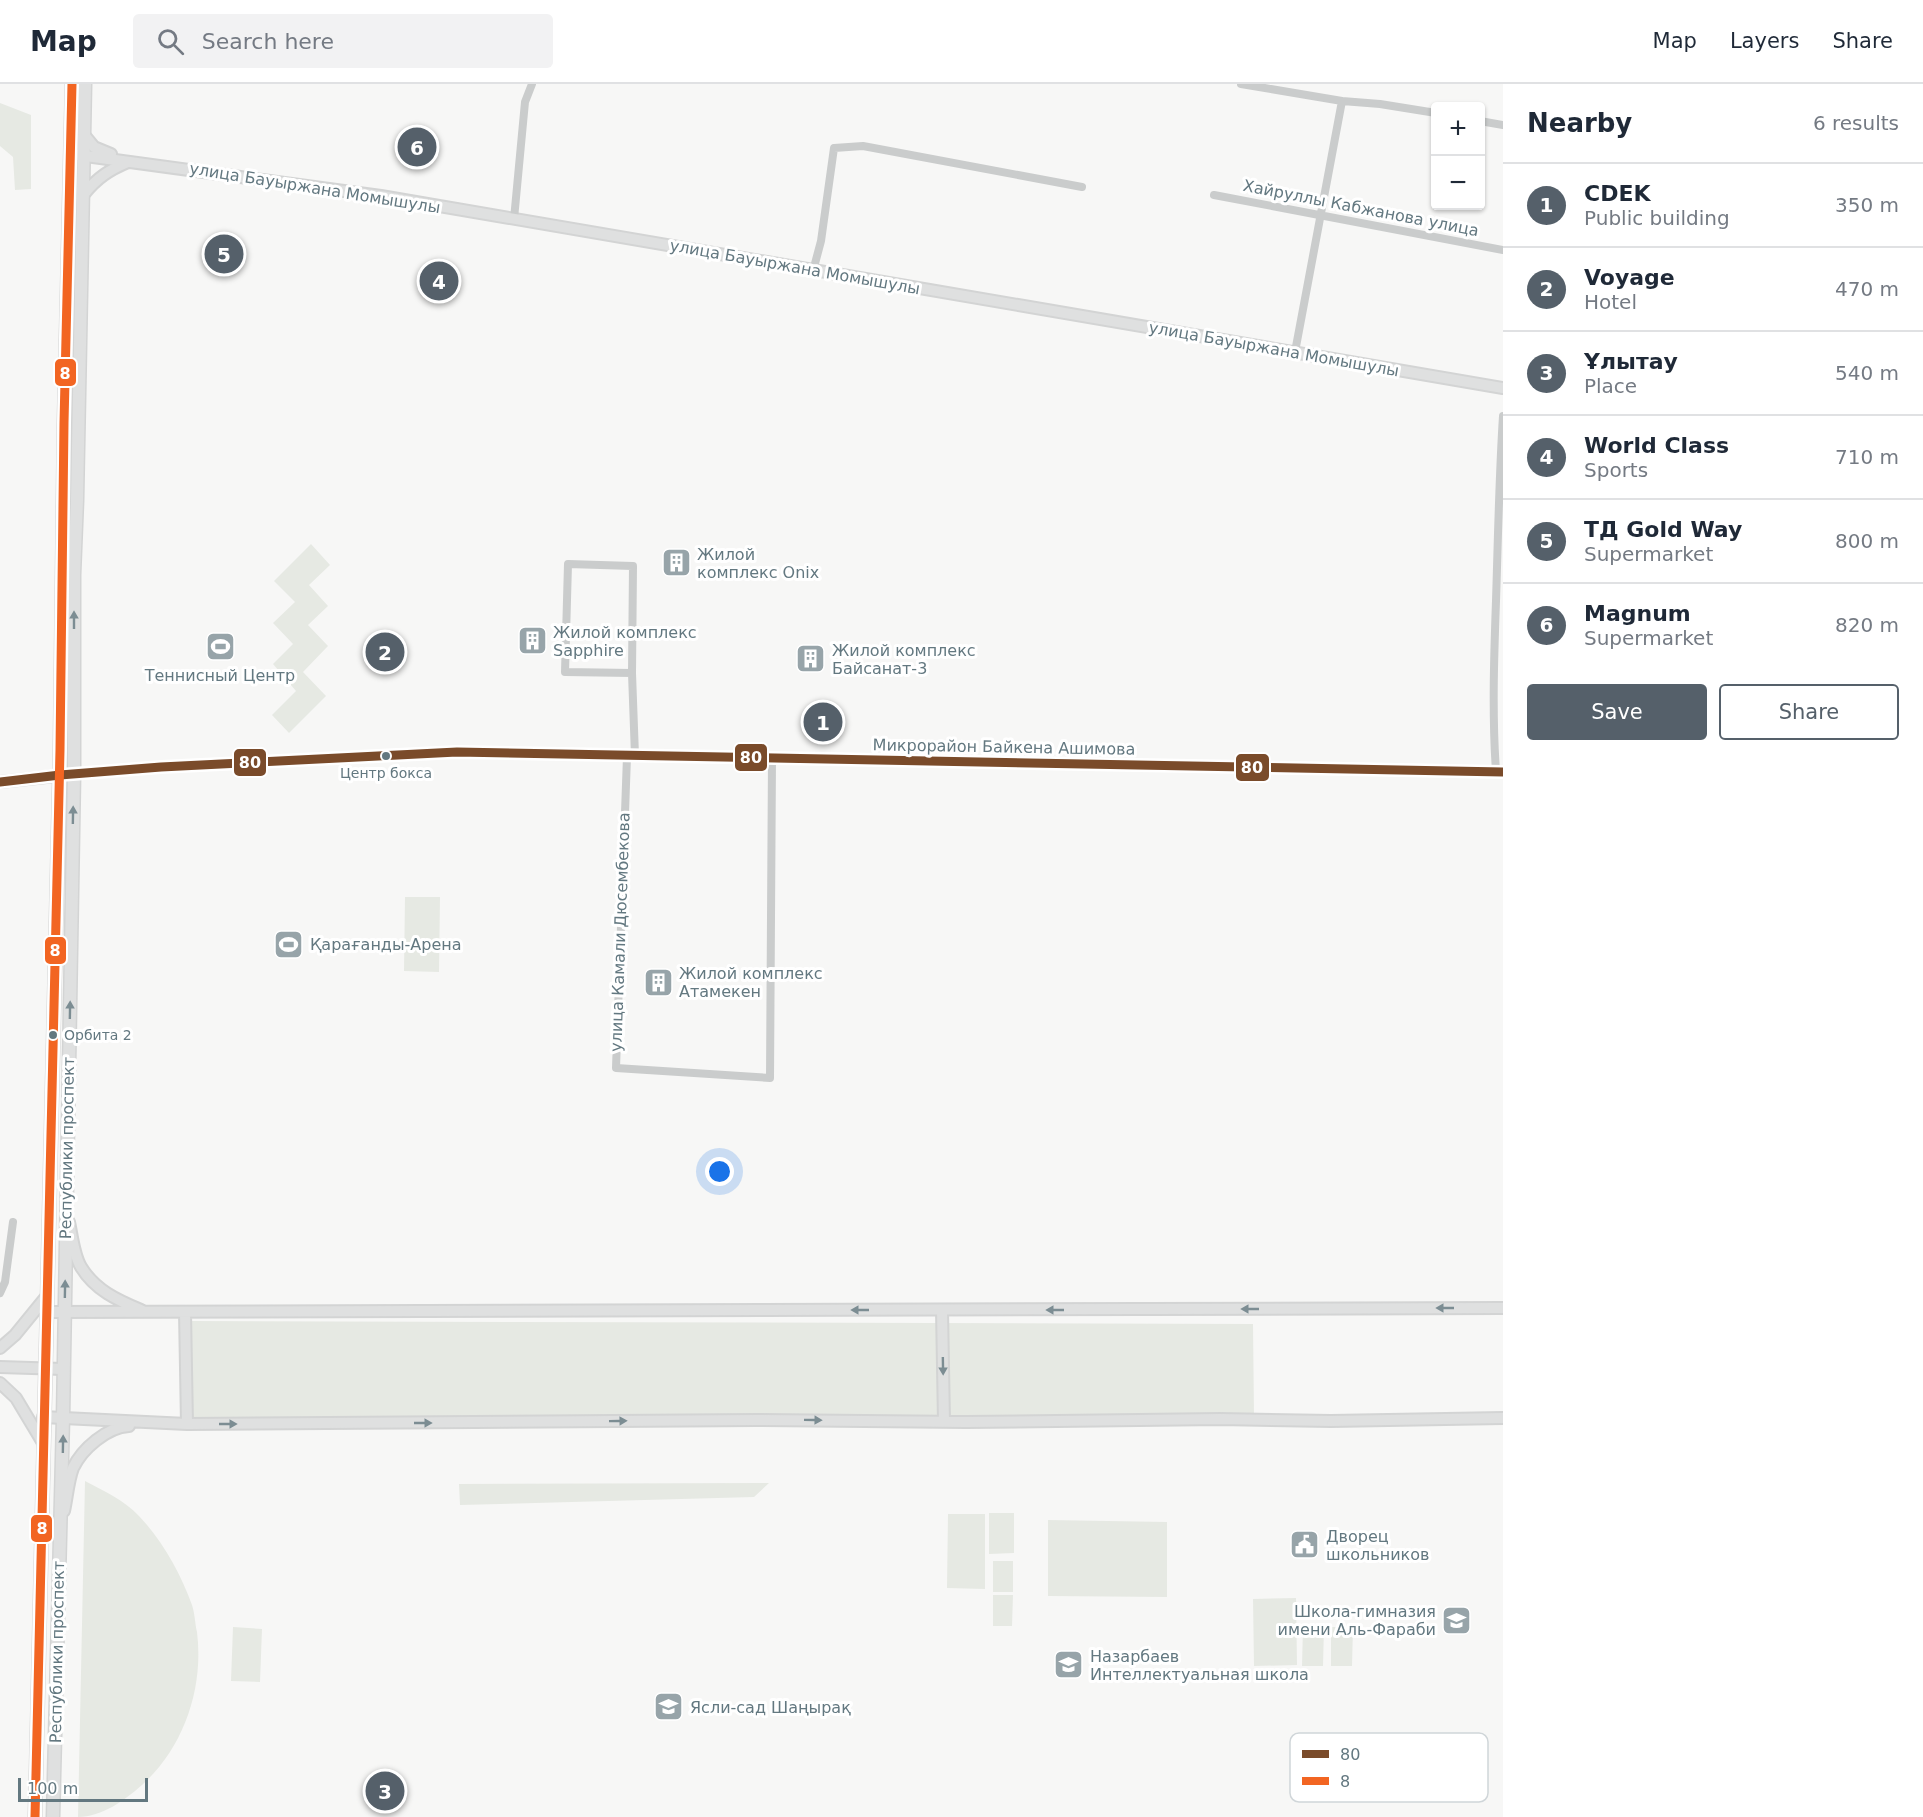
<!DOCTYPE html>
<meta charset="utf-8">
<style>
:root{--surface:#fff;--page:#f2f2f3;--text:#1f2937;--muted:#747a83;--line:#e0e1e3;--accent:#55606a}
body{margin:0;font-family:"DejaVu Sans",sans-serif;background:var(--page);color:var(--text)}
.controls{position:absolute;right:18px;top:18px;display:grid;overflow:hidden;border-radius:6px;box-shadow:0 2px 4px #0004}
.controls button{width:54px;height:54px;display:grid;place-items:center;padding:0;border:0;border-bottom:2px solid var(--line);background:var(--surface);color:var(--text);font:30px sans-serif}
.scale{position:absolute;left:18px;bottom:15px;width:130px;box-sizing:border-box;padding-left:6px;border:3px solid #637880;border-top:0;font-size:16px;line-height:21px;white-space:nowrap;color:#637880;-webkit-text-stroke:4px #fff;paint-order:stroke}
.you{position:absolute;left:720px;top:1088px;width:21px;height:21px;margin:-15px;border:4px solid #fff;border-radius:50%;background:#1a73e8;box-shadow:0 0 0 9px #1a73e833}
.badge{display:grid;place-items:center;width:39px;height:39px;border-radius:50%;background:var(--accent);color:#fff;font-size:20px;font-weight:700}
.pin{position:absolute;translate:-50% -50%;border:3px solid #fff;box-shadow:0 2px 6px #0006}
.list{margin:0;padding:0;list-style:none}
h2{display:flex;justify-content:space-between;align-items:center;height:78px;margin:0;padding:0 24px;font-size:26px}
h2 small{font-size:20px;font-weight:400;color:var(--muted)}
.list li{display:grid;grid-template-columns:39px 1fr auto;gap:18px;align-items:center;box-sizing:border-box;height:84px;padding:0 24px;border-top:2px solid var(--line)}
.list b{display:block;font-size:22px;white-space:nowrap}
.list p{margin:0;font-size:20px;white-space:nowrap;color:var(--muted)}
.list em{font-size:20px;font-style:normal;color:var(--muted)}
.actions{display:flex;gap:12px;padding:18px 24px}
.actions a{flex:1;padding:14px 0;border:2px solid var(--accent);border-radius:6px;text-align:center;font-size:21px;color:var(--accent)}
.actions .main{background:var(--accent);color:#fff}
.icon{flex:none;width:33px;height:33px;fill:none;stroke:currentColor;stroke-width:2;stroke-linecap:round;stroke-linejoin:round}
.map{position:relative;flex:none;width:1503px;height:1733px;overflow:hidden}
header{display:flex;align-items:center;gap:36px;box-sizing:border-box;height:84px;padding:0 30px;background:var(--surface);border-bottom:2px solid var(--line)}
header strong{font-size:28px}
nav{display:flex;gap:33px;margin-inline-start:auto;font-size:21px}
.search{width:420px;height:54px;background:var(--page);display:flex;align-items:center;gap:15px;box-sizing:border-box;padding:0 21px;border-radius:6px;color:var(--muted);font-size:22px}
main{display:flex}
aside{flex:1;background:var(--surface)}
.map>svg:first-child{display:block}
</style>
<header>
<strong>Map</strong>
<div class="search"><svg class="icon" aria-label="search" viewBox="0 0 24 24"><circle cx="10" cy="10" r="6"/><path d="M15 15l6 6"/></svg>Search here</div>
<nav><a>Map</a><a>Layers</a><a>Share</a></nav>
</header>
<main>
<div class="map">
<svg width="1503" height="1733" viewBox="0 0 1503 1733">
<rect width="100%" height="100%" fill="#f7f7f6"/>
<path fill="#e6e9e3" d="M0 19 31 31V105L15 106 13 73 0 62Z
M311 460 330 481 309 501 328 522 308 541 328 562 303 588 326 612 289 649 272 631 296 607 273 580 293 560 273 539 295 518 274 497Z
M405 813H440L439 888 404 887Z
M191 1237 1253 1240 1254 1332 188 1333Z
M85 1397C104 1407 124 1416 139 1432 162 1456 181 1490 192 1521 195 1530 195 1540 197 1548 204 1604 184 1663 142 1701 125 1716 102 1733 78 1733Z
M769 1399 754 1413 460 1421 459 1400Z
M989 1429H1014V1469L989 1470Z
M948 1430H985V1505L947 1504Z
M1048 1436 1167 1438V1513L1048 1512Z
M993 1477H1013V1508H993Z
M993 1511H1013L1012 1542H993Z
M1296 1514 1297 1581 1254 1582 1253 1515Z
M233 1543 262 1545 260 1598 231 1597Z
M1303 1543H1324L1323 1582H1302Z
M1331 1543H1353L1352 1582H1331Z"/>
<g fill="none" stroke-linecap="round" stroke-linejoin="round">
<defs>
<path id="major" d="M85 52 94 63 111 70
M71 70 381 112 1503 304
M84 110C97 94 109 86 128 78
M0 698 74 690
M69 1138C72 1152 74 1172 81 1183 95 1206 117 1216 141 1226
M942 1226 944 1338
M46 1228 1503 1224
M185 1228 187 1340
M0 1264 15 1251 46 1213
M0 1283 63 1285
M0 1299 16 1314 43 1359
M43 1333 187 1340 756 1336 966 1338 1220 1335 1331 1337 1503 1334
M64 1427C67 1414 68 1397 73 1384 82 1365 107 1343 129 1342"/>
<path id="highway" d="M35 1733 60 666 64 339 72 0
M53 1733 63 1334 74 690V491L77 416 85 0"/>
</defs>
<use href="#major" stroke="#d3d4d4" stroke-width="14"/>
<use href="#highway" stroke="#d3d4d4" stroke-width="15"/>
<path stroke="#cacccc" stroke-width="8" d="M1241 0 1342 17 1380 20 1436 29
M1480 37 1503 41
M1214 111 1503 166
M514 135 525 18 532 0
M813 187 821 157 834 64 863 62 1082 103
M1295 268 1342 17
M632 589 565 588 568 480 633 482 632 589 635 672
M627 672 616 984 770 994 772 674
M1496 687C1492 631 1494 573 1496 517 1498 455 1499 394 1503 332
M74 690 205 681 457 668 1503 688
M0 1209 5 1198 13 1138"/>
<use href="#major" stroke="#dfe0e0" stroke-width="10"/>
<use href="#highway" stroke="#dfe0e0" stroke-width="12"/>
<defs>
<path id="bus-1" d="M0 698 60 691 161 683 457 668 1503 688"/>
<path id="bus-2" d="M35 1733 60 666 64 339 72 0"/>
</defs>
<use href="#bus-1" stroke="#fff" stroke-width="14"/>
<use href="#bus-2" stroke="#fff" stroke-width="14"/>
<use href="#bus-1" stroke="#7a4b2a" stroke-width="9"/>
<use href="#bus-2" stroke="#f26522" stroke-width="9"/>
</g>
<defs><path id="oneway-solid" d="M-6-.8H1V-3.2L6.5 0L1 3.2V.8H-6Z" transform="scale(1.5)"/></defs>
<g fill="#7c8d93">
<use href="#oneway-solid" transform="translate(74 536) rotate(-90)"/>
<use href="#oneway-solid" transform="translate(73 731) rotate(-89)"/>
<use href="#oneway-solid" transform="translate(70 926) rotate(-89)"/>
<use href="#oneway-solid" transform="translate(65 1205) rotate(-89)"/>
<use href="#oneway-solid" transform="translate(1445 1224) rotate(180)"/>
<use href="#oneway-solid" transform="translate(1250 1225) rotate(180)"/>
<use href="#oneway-solid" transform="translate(860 1226) rotate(180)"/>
<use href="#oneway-solid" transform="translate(1055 1226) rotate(180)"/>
<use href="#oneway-solid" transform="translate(943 1282) rotate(89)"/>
<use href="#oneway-solid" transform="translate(813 1336) rotate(1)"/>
<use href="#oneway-solid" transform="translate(618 1337) rotate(-1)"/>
<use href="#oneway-solid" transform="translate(423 1339)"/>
<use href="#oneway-solid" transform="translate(228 1340)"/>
<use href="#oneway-solid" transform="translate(63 1360) rotate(-89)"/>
</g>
<defs>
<symbol id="building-square" viewBox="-11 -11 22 22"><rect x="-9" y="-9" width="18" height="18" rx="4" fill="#97a4a9" stroke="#fff"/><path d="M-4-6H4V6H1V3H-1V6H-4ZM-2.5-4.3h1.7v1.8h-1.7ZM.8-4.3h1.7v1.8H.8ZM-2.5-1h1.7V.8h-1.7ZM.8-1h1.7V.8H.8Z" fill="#fff"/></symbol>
<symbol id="stadium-square" viewBox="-11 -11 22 22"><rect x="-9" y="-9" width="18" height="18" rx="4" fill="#97a4a9" stroke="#fff"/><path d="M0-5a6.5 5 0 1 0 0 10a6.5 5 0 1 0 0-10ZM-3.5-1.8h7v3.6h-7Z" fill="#fff"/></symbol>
<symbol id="civic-square" viewBox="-11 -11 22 22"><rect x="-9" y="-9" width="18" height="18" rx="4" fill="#97a4a9" stroke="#fff"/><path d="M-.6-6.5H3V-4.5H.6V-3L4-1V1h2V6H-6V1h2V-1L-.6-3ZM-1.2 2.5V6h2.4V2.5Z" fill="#fff"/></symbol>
<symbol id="school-square" viewBox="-11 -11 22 22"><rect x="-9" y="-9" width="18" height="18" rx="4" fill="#97a4a9" stroke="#fff"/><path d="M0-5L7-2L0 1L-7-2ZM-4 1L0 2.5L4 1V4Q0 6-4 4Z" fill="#fff"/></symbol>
</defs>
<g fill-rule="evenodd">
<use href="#building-square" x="660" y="462" width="33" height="33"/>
<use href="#building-square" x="516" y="540" width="33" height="33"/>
<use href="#stadium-square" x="204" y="546" width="33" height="33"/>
<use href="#building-square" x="794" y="558" width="33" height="33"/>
<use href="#stadium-square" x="272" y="844" width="33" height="33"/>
<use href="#building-square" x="642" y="882" width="33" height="33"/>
<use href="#civic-square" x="1288" y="1444" width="33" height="33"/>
<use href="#school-square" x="1440" y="1520" width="33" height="33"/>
<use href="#school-square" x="1052" y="1564" width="33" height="33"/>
<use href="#school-square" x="652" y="1606" width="33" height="33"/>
</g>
<g fill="#637880" stroke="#fff" stroke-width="2">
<circle cx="386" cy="672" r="5"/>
<circle cx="53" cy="951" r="5"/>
</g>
<g text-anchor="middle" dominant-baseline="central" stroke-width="6" stroke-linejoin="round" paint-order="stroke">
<g font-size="14" fill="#637880" stroke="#fff">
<text x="386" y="689">Центр бокса</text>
<text x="64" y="951" text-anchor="start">Орбита 2</text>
</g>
<g font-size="16" fill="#637880" stroke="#fff">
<text transform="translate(315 104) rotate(9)">улица Бауыржана Момышулы</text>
<text transform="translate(1361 124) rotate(11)">Хайруллы Кабжанова улица</text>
<text transform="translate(795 183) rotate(10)">улица Бауыржана Момышулы</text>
<text transform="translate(1274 265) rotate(10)">улица Бауыржана Момышулы</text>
<text transform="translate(1004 663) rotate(1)">Микрорайон Байкена Ашимова</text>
<text transform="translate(620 848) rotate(-88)">улица Камали Дюсембекова</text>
<text transform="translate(67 1064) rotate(-89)">Республики проспект</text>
<text transform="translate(57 1568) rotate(-89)">Республики проспект</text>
</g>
<g font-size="16" fill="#637880" stroke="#fff" text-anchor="start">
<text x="697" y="470">Жилой<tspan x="697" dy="18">комплекс Onix</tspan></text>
<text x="553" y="548">Жилой комплекс<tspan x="553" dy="18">Sapphire</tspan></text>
<text x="832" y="566">Жилой комплекс<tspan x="832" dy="18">Байсанат-3</tspan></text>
<text x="220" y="591" text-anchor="middle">Теннисный Центр</text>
<text x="310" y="860">Қарағанды-Арена</text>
<text x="679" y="889">Жилой комплекс<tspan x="679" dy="18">Атамекен</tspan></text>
<text x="1326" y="1452">Дворец<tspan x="1326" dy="18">школьников</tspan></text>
<text x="1436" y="1527" text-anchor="end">Школа-гимназия<tspan x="1436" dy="18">имени Аль-Фараби</tspan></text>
<text x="1090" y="1572">Назарбаев<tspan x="1090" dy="18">Интеллектуальная школа</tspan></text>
<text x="690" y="1623">Ясли-сад Шаңырақ</text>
</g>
</g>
<rect x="1290" y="1649" width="198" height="69" rx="9" fill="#fff" stroke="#d0d6d9" stroke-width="1.5"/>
<rect x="1302" y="1666" width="27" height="8" fill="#7a4b2a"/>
<rect x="1302" y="1693" width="27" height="8" fill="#f26522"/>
<g font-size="16" fill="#637880">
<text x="1340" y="1676">80</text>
<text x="1340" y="1703">8</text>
</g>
<g stroke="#fff" stroke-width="2">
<rect x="54" y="274" width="23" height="29" rx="6" fill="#f26522"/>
<rect x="734" y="659" width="34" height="29" rx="6" fill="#7a4b2a"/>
<rect x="233" y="664" width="34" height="29" rx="6" fill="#7a4b2a"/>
<rect x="1235" y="669" width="35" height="29" rx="6" fill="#7a4b2a"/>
<rect x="44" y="852" width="23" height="29" rx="6" fill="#f26522"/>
<rect x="30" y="1430" width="23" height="29" rx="6" fill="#f26522"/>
</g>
<g font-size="16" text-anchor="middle" font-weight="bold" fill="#fff">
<text x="65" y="295">8</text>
<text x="751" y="679">80</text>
<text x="250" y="684">80</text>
<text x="1252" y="689">80</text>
<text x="55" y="872">8</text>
<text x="42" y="1450">8</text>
</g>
</svg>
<div class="controls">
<button>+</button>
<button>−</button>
</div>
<div class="scale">100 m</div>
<div class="you"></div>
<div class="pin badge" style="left:823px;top:638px">1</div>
<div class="pin badge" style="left:385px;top:568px">2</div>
<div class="pin badge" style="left:385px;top:1707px">3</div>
<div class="pin badge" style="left:439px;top:197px">4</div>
<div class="pin badge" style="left:224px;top:170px">5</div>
<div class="pin badge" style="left:417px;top:63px">6</div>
</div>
<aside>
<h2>Nearby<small>6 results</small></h2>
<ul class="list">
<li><span class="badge">1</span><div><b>CDEK</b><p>Public building</p></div><em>350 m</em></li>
<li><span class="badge">2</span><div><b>Voyage</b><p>Hotel</p></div><em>470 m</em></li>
<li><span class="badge">3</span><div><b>Ұлытау</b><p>Place</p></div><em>540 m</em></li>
<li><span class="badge">4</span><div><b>World Class</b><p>Sports</p></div><em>710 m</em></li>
<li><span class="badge">5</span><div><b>ТД Gold Way</b><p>Supermarket</p></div><em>800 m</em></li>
<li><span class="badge">6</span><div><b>Magnum</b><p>Supermarket</p></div><em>820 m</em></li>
</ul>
<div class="actions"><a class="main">Save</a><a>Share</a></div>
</aside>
</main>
